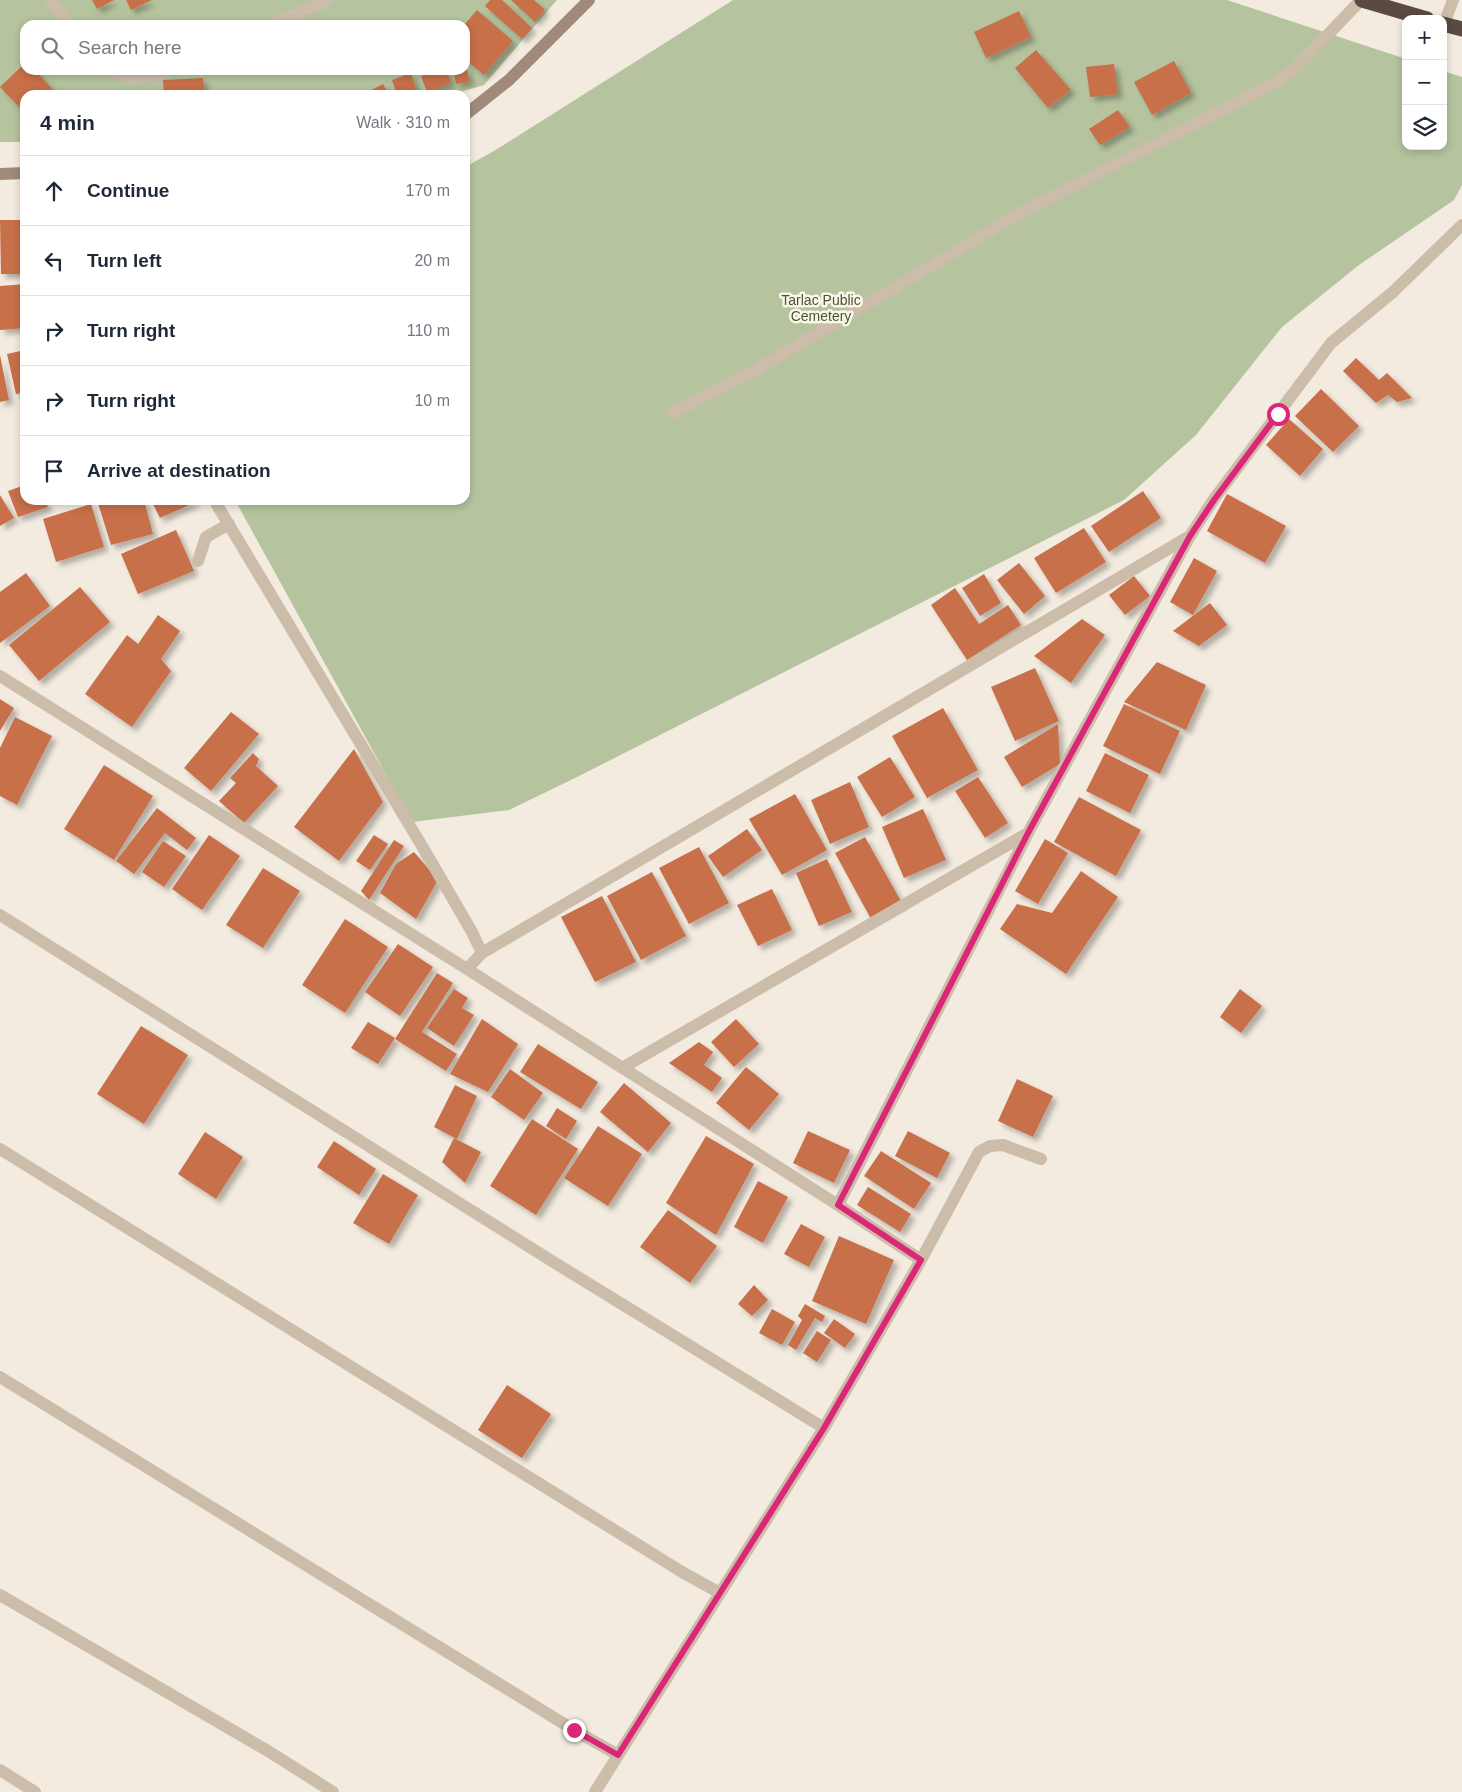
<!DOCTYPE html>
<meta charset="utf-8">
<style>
:root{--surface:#fff;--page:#f2f2f3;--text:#1f2937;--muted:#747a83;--line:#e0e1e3}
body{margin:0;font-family:Helvetica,sans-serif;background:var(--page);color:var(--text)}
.controls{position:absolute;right:15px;top:15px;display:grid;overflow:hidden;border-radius:10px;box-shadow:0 2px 8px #0003}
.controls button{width:45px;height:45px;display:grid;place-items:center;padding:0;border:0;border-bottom:1px solid var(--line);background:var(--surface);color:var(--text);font:25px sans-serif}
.stop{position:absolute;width:15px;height:15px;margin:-11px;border:4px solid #db2777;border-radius:50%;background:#fff}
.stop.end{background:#db2777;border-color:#fff;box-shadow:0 1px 5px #0008}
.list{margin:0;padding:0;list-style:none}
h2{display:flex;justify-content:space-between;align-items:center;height:65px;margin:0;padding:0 20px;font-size:21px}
h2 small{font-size:16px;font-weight:400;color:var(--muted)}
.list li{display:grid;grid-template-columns:32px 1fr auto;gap:15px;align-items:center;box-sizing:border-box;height:70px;padding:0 20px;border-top:1px solid var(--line)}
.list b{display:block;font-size:19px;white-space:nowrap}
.list em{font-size:16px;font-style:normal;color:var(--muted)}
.icon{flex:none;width:28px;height:28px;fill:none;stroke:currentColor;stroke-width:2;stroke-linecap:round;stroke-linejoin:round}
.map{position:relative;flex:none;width:1462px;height:1792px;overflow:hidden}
.search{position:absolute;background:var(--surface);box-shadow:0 2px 8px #0003;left:20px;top:20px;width:450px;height:55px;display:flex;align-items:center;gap:12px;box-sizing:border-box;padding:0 18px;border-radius:15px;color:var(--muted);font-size:19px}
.panel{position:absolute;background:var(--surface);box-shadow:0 2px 8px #0003;left:20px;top:90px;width:450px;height:415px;border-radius:15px}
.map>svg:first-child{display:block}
</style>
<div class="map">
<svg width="1462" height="1792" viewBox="0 0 1462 1792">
<defs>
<filter id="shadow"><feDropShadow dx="4.5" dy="4.5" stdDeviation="2.5" flood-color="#0004"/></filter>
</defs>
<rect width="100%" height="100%" fill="#f3ebdf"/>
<path fill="#b5c39e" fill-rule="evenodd" d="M0 0H557L484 85 450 95H25V142H0ZM25 25H465V70H25Z
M733 0H1227L1406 59V146H1443V71L1462 77V185L1454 200 1359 265 1282 327 1196 435 1124 500 575 778 509 810 412 822 235 500H465V167L494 151Z"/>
<path fill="#c86f49" filter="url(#shadow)" d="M92 0H114L97 9Z
M126 0H152L131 10Z
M490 0H502L532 28 522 39 485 6Z
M511 0H534L545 10 535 22Z
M477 10 513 41 484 75 465 59V24Z
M1019 11 1031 37 986 58 974 32Z
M1036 50 1071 90 1048 108 1015 68Z
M1174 61 1191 93 1152 115 1134 82Z
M465 62 470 82 456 84 453 70H465Z
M25 63V70H35L54 91 50 95H25V113L0 87Z
M1114 64 1118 94 1090 97 1086 67Z
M438 70H446L451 83 427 92 421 76Z
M411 73 416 89 397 95 392 80Z
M203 78 205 95H164L163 80Z
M383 84 389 95H362Z
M1118 110 1130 127 1100 145 1089 129Z
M0 220H25V274H1Z
M25 284V328L0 330V286Z
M25 350V393L16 394 7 354Z
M0 355 9 400 0 402Z
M1356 358 1379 380 1387 373 1412 398 1397 402 1388 395 1376 403 1343 371Z
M1321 389 1359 426 1333 452 1295 416Z
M1289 419 1323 449 1300 476 1266 445Z
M25 485V500H45L48 507 18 517 8 491Z
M1143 491 1161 518 1109 552 1091 526Z
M1227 494 1286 526 1265 563 1207 531Z
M0 495 14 518 0 526Z
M97 500H144L153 534 111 545Z
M151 500H195L196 502 160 518Z
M91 504 104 547 56 562 43 519Z
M1084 528 1106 562 1056 593 1034 558Z
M176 530 194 571 138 594 121 554Z
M1194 558 1217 571 1193 615 1170 602Z
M1019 563 1045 596 1024 614 997 580Z
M26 573 50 606 0 643V592Z
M984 574 1001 603 980 616 962 588Z
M1134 576 1150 596 1125 615 1109 595Z
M80 587 110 622 39 681 9 645Z
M955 588 979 624 1008 605 1021 625 967 660 931 605Z
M1210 603 1227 625 1199 646 1173 631Z
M158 615 180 631 161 659 171 671 132 727 85 694 127 635 138 644Z
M1082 619 1105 635 1071 683 1034 656Z
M1157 662 1206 685 1186 730 1124 702Z
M1035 668 1059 721 1015 741 991 687Z
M0 699 14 708 0 731Z
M1124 704 1180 731 1160 774 1103 746Z
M943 708 978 770 927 798 892 736Z
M231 712 259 734 211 791 184 768Z
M15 717 52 736 17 805 0 796V748Z
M1058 724 1060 764 1022 787 1004 757Z
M354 749 383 802 339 861 294 827Z
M253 753 259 759 256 766 278 786 244 823 219 801 236 783 230 778Z
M1105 753 1149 775 1130 813 1086 791Z
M890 757 915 797 882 817 857 777Z
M104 765 153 796 114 860 64 829Z
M978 777 1008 823 985 838 955 791Z
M850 782 869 827 830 844 811 800Z
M795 794 827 850 782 875 749 819Z
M1079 797 1141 830 1116 876 1054 842Z
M157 808 196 838 187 850 165 833 134 874 116 861Z
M923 809 946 860 904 878 882 827Z
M747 829 762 850 723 877 708 856Z
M209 835 240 856 202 910 172 889Z
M374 835 388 844 370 870 356 861Z
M865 837 902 903 871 919 835 853Z
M1045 839 1068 853 1038 904 1015 891Z
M394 840 404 846 369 900 361 891Z
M163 841 186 856 164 887 142 872Z
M699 847 729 903 689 924 659 868Z
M414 852 438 880 416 919 380 893 396 864Z
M827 859 852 912 819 926 796 873Z
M263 868 300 891 263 948 226 925Z
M1081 871 1118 897 1066 974 1000 929 1017 904 1052 913Z
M652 872 686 936 641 960 607 896Z
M772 889 792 930 758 946 737 905Z
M602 896 636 962 595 982 561 917Z
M345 919 388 947 345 1013 302 985Z
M398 944 433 967 400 1016 365 992Z
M437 973 453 983 422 1032 457 1054 446 1071 395 1039Z
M454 989 468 998 462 1008 474 1015 454 1046 427 1028Z
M1240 989 1262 1006 1241 1033 1220 1017Z
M482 1019 518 1044 488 1092 450 1074Z
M736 1019 759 1044 734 1067 711 1042Z
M368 1022 395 1038 378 1064 351 1048Z
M141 1026 188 1055 144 1124 97 1094Z
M699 1042 713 1052 704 1065 722 1078 712 1092 669 1063Z
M538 1044 598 1082 581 1109 520 1072Z
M746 1067 779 1094 749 1130 716 1103Z
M510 1069 543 1093 524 1120 491 1097Z
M1017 1079 1053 1096 1033 1137 998 1121Z
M624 1083 671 1123 648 1152 600 1112Z
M455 1085 477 1096 457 1139 434 1127Z
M557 1108 577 1121 566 1139 546 1126Z
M532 1119 578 1149 536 1215 490 1186Z
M598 1126 642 1154 608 1206 564 1178Z
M808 1131 850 1150 834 1183 793 1163Z
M908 1131 950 1153 937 1178 895 1156Z
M205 1132 243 1157 216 1199 178 1174Z
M706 1136 754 1164 716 1235 666 1203Z
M454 1138 481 1152 465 1183 442 1162Z
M334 1141 376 1169 359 1195 317 1167Z
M881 1151 931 1183 914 1209 864 1176Z
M383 1174 418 1195 389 1244 353 1223Z
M758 1181 788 1197 763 1243 734 1227Z
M868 1187 911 1214 900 1232 857 1205Z
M668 1210 717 1246 690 1283 640 1247Z
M801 1224 825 1237 809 1267 784 1254Z
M839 1236 894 1260 866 1324 812 1301Z
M754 1285 768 1300 752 1316 738 1304Z
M805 1304 825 1316 822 1322 815 1318 796 1350 788 1345 802 1320 798 1316Z
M772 1309 795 1322 782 1345 759 1333Z
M834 1319 855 1334 845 1348 824 1333Z
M817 1331 831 1340 817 1362 803 1353Z
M507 1385 551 1414 522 1458 478 1430Z"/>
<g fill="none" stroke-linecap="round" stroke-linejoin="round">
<path stroke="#ccbcaa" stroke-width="12" d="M50 0 70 25
M1444 24 1453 0
M271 25 327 0
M109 70 130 78 159 75 171 70
M672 413 754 371 1022 212 1265 88 1293 71 1361 0
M198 561 206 537 229 524"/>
<path stroke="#ccbcaa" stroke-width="12" d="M214 500 425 851 472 932 482 953
M0 676 467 969 838 1205 1028 833 1190 536
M0 915 555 1263 824 1428
M467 969 482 953 1190 536 1214 499 1331 343 1393 292 1462 225
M622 1068 1028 833
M0 1149 682 1572 720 1593
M921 1260 979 1152 990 1146 1003 1145 1041 1159
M0 1377 574 1730 618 1755
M0 1595 268 1751 333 1792
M0 1770 35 1792
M595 1792 824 1428 921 1260 838 1205"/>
<path stroke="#a08b7b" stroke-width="12" d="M465 115 509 80 589 0
M0 174 25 173"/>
<path stroke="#5b4a41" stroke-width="15" d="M1362 0 1427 19
M1443 24 1462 29"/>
</g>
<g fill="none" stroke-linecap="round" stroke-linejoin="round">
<path stroke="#db2777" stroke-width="6" d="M574 1730 618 1755 824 1428 921 1260 838 1205 1028 833 1190 536 1214 500 1278 414"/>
</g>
<g text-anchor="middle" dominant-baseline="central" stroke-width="5" stroke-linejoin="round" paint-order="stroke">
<g font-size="14" fill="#46592d" stroke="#fbf5ec">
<text x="821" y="300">Tarlac Public<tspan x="821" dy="16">Cemetery</tspan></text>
</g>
</g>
</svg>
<div class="controls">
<button>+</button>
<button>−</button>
<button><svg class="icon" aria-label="layers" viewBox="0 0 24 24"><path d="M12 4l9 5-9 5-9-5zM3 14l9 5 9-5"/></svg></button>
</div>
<div class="stop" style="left:1278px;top:414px"></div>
<div class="stop end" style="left:574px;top:1730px"></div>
<div class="search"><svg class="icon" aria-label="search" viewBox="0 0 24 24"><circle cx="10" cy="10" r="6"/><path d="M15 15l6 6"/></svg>Search here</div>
<section class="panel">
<h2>4 min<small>Walk · 310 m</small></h2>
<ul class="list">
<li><svg class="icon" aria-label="ahead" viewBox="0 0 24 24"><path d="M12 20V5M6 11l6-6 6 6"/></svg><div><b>Continue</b></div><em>170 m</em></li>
<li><svg class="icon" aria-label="left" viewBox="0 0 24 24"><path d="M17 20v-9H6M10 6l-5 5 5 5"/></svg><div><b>Turn left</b></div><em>20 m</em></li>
<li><svg class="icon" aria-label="right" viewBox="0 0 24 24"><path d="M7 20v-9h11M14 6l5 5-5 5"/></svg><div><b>Turn right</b></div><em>110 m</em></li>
<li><svg class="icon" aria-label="right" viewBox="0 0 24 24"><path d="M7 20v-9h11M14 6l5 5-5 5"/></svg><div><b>Turn right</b></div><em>10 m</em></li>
<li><svg class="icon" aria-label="arrive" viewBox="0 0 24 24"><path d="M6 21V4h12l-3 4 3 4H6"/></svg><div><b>Arrive at destination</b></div></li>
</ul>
</section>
</div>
